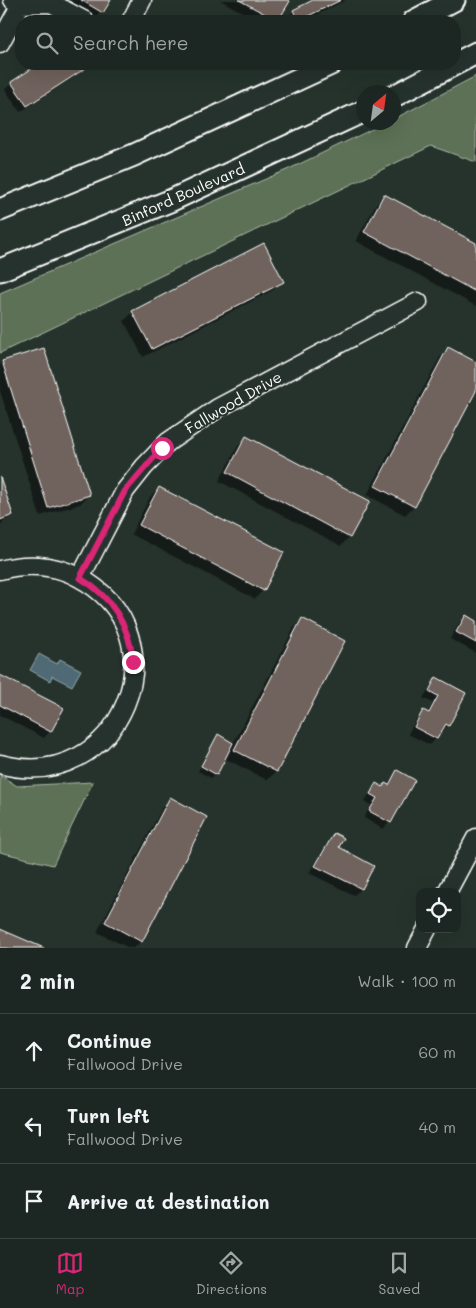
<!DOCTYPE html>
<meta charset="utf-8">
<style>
:root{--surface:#1c2622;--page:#252e2a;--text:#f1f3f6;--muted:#a0a5a5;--line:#3a4340;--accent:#db2777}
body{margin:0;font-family:Mali,sans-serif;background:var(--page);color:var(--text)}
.controls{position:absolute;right:15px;bottom:15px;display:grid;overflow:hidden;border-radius:10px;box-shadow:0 5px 20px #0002}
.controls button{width:45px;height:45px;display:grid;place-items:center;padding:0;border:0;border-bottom:1px solid var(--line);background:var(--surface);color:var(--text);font:25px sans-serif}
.compass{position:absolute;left:356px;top:85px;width:45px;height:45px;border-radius:50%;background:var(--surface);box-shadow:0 5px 20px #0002;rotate:29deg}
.stop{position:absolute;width:15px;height:15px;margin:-11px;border:4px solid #db2777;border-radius:50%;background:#fff}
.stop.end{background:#db2777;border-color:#fff;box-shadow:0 1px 5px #0008}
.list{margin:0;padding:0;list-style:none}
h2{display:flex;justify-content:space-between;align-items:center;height:65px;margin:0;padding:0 20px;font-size:21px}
h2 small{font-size:16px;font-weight:400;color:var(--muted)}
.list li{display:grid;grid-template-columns:32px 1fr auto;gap:15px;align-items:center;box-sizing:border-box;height:75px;padding:0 20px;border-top:1px solid var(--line)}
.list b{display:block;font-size:19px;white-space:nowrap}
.list p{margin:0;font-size:16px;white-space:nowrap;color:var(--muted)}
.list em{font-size:16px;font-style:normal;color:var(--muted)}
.icon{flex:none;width:28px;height:28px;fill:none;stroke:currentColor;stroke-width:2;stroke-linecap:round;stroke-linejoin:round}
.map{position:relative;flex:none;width:476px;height:948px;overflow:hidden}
.search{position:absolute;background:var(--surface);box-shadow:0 5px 20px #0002;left:15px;right:15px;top:15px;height:55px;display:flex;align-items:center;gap:12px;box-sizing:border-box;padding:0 18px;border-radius:20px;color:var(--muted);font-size:19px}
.sheet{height:290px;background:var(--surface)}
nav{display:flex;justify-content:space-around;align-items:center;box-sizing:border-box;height:70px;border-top:1px solid var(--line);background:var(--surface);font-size:14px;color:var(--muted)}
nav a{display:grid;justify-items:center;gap:2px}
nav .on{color:var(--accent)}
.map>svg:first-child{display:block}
</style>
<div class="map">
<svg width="476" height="948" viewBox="0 0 476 948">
<rect width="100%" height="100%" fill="#26332d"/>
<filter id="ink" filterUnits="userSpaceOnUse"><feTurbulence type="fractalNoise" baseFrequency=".02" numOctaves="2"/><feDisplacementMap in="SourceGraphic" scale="10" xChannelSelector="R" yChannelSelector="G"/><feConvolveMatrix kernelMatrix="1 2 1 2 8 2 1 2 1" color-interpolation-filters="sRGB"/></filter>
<g filter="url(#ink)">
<path fill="#5c7155" stroke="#aeb8aa" d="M476 76V162L431 146 0 353V293L289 169 385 123 394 122V119Z
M0 775 17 786 93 782 53 865 0 852Z"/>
<path fill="#4f6b75" stroke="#95a6ac" d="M39 654 57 664 60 659 81 670 72 686 52 676 50 681 30 670Z"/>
<path fill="#0007" d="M58 0H109L93 21Z
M220 0H285L288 2 278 21H259Z
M316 0H346L305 21H289L287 18 294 11Z
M41 64H93L20 112 5 89Z
M385 195 476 244V306L356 241 376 204Z
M282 281 273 290 143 357 124 321 133 312Z
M449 348 476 363V389L414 506 405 515 367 495 440 357Z
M2 363 89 495 80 504 40 516 0 391V365Z
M247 437 349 537 341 546 219 481 238 446Z
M0 481 11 515 0 525Z
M159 488 263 590 255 599 131 534 150 497Z
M466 616 476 622V653L450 639 459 623Z
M303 619 344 641 276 772 267 780 224 758 211 778 198 771 218 736 233 744 294 628Z
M0 677 50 731 44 738 0 715Z
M436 678 448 725 430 745 408 734 417 718 423 711 427 713 433 703 423 698Z
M397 772 390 822 383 829 364 818 371 805 364 802 376 785 382 788 387 785Z
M170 799 141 941 134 948H129L97 932 162 808Z
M335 835 337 847 361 889 354 895 309 873 328 842Z"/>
<path fill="#6f625c" stroke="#fff" d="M81 0H111L103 13Z
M239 0H288L290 1 278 21Z
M313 0H341L298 21 293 10Z
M39 64H92L27 106 11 82Z
M384 194 476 243V292L364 232Z
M264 243 284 282 152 349 132 311Z
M448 347 476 362V391L415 507 375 486Z
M44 348 90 495 48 508 2 361Z
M246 436 370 501 350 538 227 472Z
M0 477 13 515 0 520Z
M159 487 284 552 264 591 139 525Z
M466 615 476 621V643L456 632Z
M302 618 345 641 277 772 234 750Z
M0 675 64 708 51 732 0 705Z
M436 677 466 693 449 726 446 724 437 739 414 727 423 710 429 713 438 696 429 691Z
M218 734 233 743 217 775 201 766Z
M397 770 415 780 391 823 369 811 377 798 370 794 376 783 383 787 385 783 389 785Z
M170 797 207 817 142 942 105 922Z
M334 833 344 838 339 847 374 866 362 889 315 866Z
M0 929 44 948H0Z"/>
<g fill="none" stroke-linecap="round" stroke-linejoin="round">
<defs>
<path id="minor" d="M13 0 21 4 51 3 85 21
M131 21 142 0
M0 43 21 4
M0 570C25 563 54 564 78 577 187 634 121 797 0 764
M80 578 125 491 144 467 168 442 218 408 418 302
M447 892 476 838
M417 948 427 929"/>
<path id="major" d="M414 21 454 0
M394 96 476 53
M0 210 134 155 331 64
M0 270 172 200 364 111"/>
</defs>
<use href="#minor" stroke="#fff" stroke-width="21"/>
<use href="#major" stroke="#fff" stroke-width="25"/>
<use href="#minor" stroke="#26332d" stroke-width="18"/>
<use href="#major" stroke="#26332d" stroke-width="21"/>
</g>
</g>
<g fill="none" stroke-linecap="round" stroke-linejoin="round" filter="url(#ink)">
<path stroke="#db2777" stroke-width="6" d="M133 662C130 626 111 596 80 578L125 491 162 448"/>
</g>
<g text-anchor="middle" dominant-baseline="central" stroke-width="4" stroke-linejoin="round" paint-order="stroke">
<g font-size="15" fill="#fff" stroke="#26332d">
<text transform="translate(183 194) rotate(-24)">Binford Boulevard</text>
<text transform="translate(233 402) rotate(-30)">Fallwood Drive</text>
</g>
</g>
</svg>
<div class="controls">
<button><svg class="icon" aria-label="locate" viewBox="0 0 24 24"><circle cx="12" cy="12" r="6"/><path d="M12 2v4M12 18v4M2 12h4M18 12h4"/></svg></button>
</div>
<svg class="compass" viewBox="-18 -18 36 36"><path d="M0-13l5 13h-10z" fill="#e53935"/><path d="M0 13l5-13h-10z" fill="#a0a5a5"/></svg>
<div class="stop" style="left:162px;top:448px"></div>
<div class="stop end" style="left:133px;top:662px"></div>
<div class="search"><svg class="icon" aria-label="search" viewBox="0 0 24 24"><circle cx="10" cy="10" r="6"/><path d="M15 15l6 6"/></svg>Search here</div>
</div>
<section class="sheet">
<h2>2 min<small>Walk · 100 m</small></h2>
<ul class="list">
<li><svg class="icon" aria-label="ahead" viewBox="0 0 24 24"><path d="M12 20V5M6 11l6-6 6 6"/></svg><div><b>Continue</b><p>Fallwood Drive</p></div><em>60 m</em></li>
<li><svg class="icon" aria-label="left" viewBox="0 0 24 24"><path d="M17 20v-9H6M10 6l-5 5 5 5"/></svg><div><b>Turn left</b><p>Fallwood Drive</p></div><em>40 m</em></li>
<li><svg class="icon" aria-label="arrive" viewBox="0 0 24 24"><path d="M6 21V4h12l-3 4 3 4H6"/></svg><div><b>Arrive at destination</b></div></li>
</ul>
</section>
<nav>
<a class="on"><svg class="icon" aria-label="map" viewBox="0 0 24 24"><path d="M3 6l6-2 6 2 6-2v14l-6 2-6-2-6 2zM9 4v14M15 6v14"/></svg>Map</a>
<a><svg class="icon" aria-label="directions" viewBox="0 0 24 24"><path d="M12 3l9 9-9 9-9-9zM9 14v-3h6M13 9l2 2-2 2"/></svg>Directions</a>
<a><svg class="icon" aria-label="saved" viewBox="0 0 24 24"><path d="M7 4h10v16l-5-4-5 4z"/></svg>Saved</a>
</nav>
